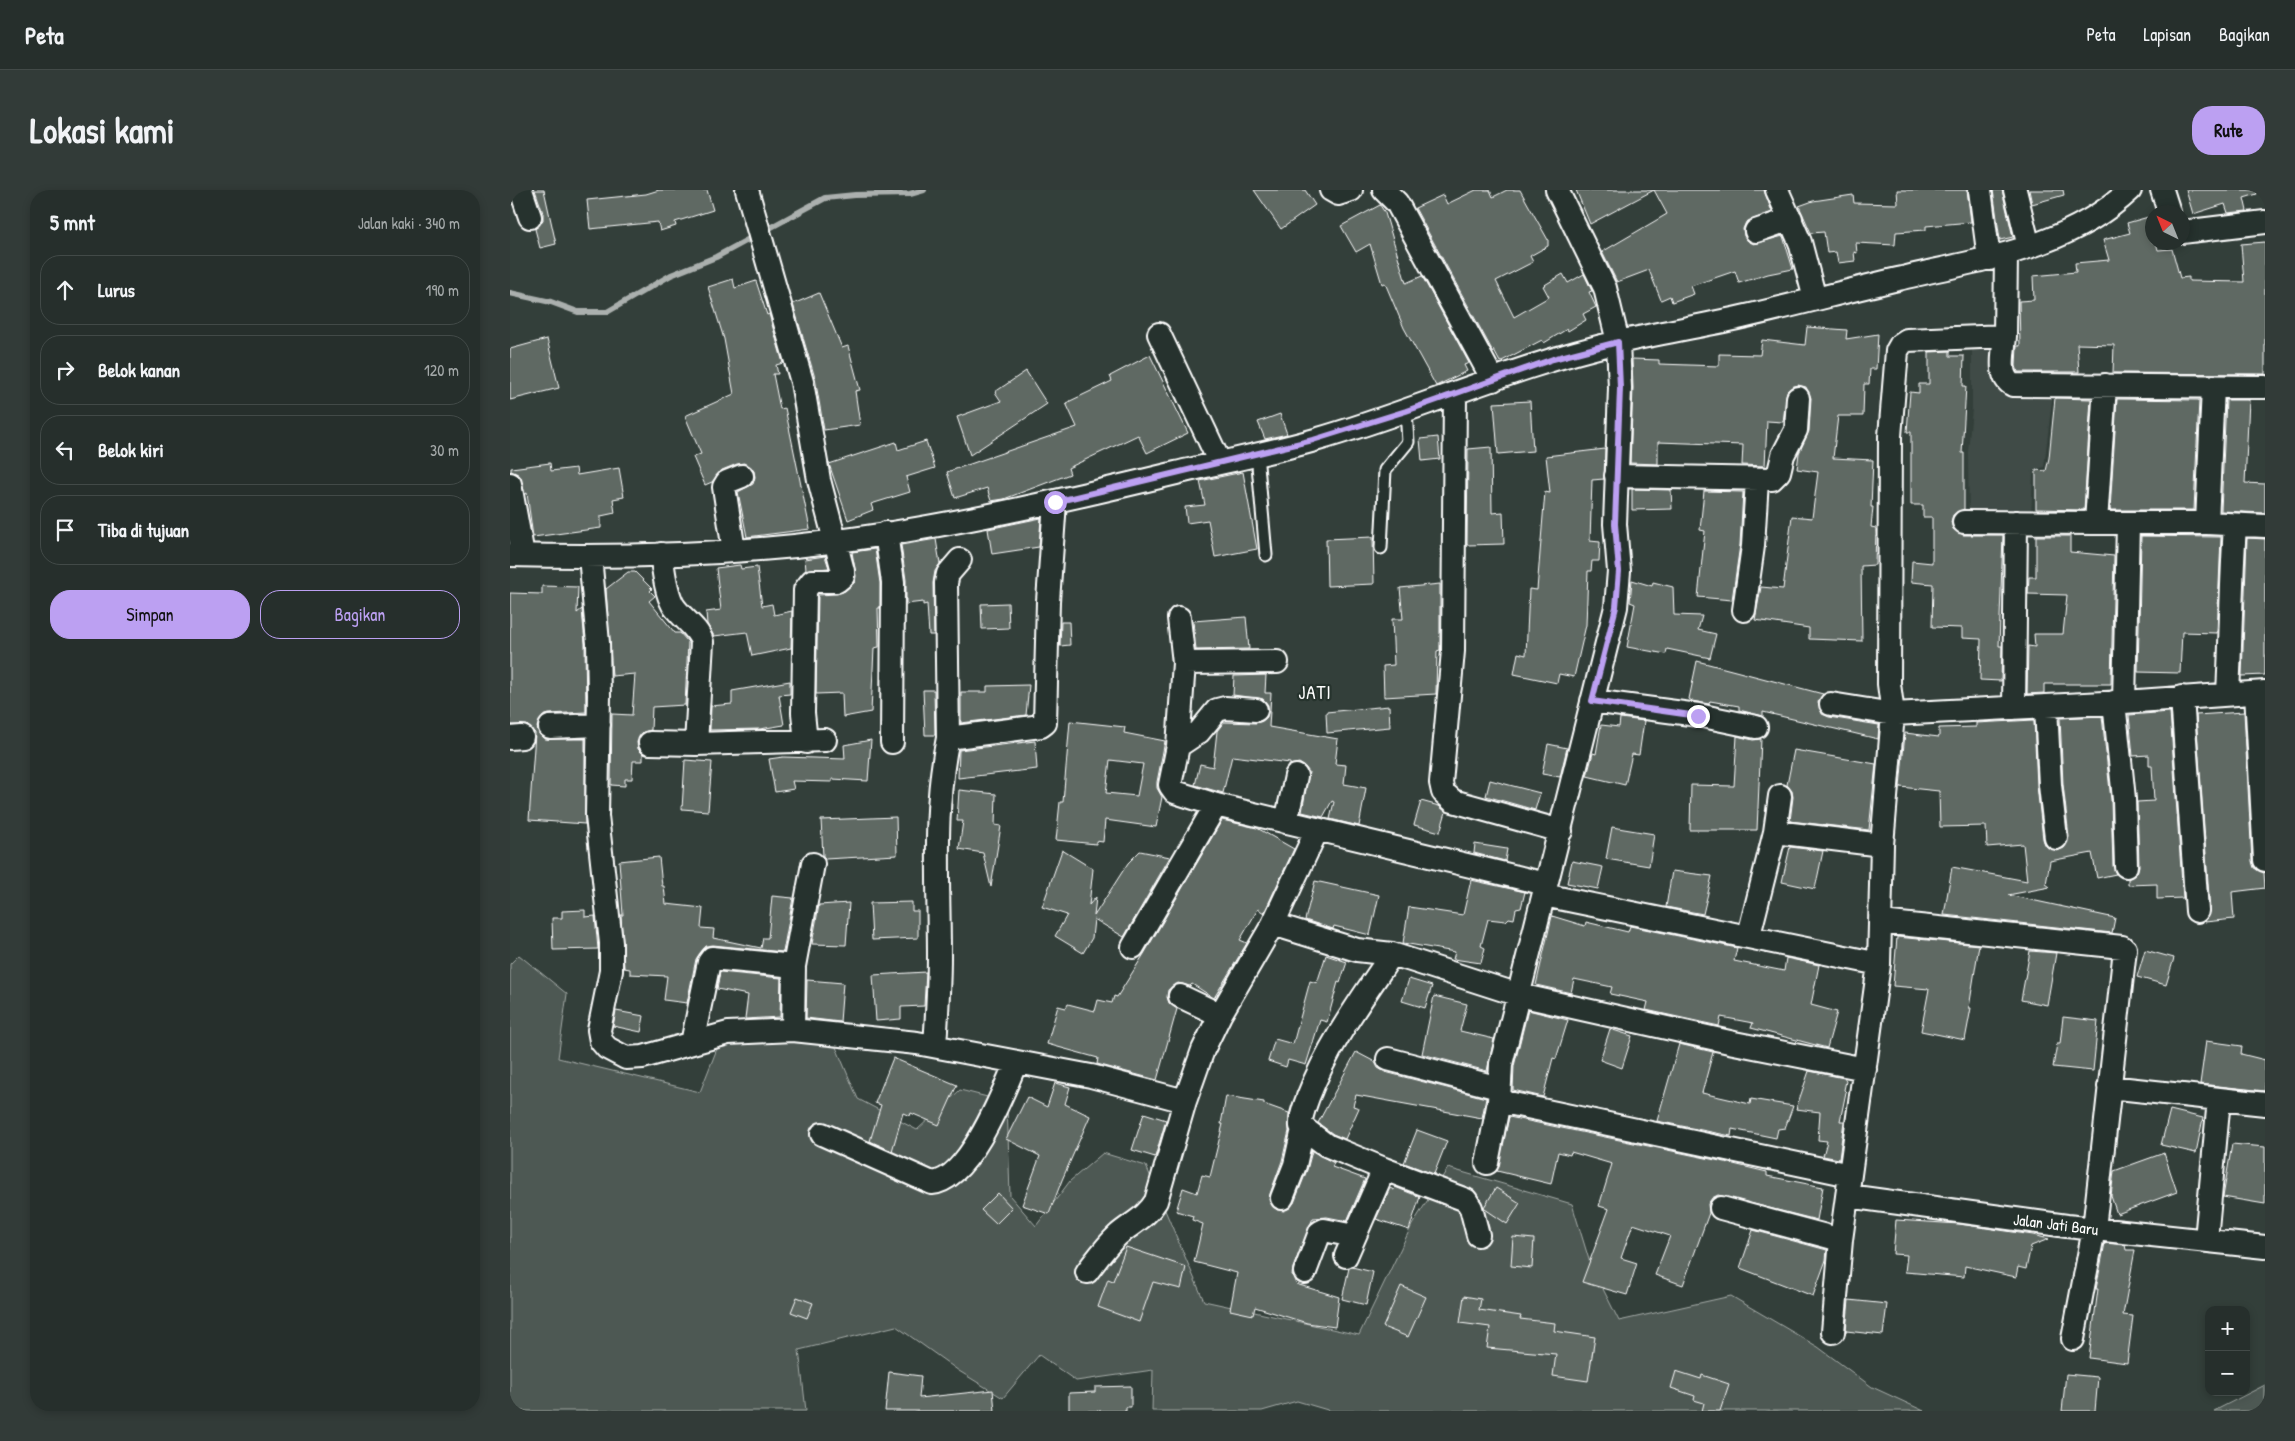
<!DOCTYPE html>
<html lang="id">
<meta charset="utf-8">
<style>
:root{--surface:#262f2c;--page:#323b38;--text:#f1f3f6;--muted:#a4a9a9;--line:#424a48;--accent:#bca0f2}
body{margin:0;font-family:"Patrick Hand",sans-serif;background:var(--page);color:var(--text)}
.controls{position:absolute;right:15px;bottom:15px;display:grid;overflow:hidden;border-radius:10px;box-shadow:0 2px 8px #0003}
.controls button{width:45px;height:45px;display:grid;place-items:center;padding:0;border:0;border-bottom:1px solid var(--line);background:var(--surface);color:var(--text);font:25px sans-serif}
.compass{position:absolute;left:1635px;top:15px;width:45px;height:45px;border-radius:50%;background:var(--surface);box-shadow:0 2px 8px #0003;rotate:317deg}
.stop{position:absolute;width:15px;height:15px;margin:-11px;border:4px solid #bca0f2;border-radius:50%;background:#fff}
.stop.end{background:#bca0f2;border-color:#fff;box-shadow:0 1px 5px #0008}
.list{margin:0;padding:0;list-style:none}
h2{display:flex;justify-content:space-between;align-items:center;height:65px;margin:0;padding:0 20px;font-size:21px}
h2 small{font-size:16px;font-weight:400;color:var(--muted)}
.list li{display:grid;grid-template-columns:32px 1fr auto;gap:15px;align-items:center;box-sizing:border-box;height:70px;margin:0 10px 10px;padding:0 10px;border:1px solid var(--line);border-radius:20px}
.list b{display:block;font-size:19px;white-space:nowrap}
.list em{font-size:16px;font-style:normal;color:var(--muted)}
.actions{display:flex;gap:10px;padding:15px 20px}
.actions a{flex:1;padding:11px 0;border:1px solid var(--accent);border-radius:20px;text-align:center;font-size:18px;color:var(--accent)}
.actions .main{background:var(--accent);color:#111}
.icon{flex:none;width:28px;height:28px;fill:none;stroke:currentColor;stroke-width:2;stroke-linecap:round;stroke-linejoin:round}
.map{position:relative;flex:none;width:1755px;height:1221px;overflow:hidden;border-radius:20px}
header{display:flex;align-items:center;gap:30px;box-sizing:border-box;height:70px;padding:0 25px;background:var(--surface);border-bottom:1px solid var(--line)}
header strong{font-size:24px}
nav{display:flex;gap:28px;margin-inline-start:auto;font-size:18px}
.intro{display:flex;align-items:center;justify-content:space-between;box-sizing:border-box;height:120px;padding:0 30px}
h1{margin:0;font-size:35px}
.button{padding:12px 22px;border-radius:20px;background:var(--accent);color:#111;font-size:18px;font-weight:700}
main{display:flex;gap:30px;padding:0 30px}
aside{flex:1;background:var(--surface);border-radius:20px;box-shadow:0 2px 8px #0003}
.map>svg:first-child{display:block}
</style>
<header>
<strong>Peta</strong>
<nav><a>Peta</a><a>Lapisan</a><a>Bagikan</a></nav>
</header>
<div class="intro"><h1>Lokasi kami</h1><a class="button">Rute</a></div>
<main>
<aside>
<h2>5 mnt<small>Jalan kaki · 340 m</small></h2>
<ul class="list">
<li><svg class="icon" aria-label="ahead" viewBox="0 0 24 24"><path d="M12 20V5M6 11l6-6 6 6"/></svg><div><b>Lurus</b></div><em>190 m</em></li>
<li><svg class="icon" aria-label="right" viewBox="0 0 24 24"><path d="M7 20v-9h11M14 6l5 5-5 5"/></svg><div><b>Belok kanan</b></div><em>120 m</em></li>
<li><svg class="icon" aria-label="left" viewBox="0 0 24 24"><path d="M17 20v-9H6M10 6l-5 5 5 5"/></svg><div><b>Belok kiri</b></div><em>30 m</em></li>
<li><svg class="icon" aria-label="arrive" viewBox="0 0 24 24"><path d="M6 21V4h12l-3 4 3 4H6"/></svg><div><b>Tiba di tujuan</b></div></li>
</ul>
<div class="actions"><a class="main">Simpan</a><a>Bagikan</a></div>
</aside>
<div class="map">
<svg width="1755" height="1221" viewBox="0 0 1755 1221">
<rect width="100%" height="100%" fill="#333f3a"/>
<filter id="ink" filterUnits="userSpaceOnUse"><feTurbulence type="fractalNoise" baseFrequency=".02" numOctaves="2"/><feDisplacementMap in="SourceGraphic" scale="10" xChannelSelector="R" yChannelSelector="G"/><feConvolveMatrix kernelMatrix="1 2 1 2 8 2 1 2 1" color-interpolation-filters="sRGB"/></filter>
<g filter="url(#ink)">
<path fill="#404c47" d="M1499 155 1496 196 1543 201 1534 277 1523 280 1521 326 1459 325 1458 262 1462 219V160Z"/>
<path fill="#4d5853" stroke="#a6aca9" d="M9 765 57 804 48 868 190 902 214 841 326 857 348 909 407 940 450 900 497 912 500 1006 526 1036 560 991 593 963 636 976 694 1111 849 1145 902 1035 938 978 1062 1014 1080 1073 1109 1131 1221 1106 1308 1157 1362 1197 1414 1221H821L787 1211 752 1221H642L643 1180 566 1191 529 1165 493 1208 449 1181 386 1136 289 1160 296 1221H0V774Z
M1755 1195V1221H1704Z"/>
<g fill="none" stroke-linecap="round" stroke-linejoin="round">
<path stroke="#abb0ae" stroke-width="6" d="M0 103 41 112 68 122H97L161 85 206 67 315 8 345 5 400 4 414 0"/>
</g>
<path fill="#5f6964" stroke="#fff" fill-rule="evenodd" d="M25 0H34L46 54 30 58 25 39 33 30V23Z
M149 0H197L203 20 165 32 166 36 150 41 148 32 80 39 77 10 136 4Z
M744 0H795L805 15 771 39Z
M966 0H980L983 7 997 0H1010L1038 50V56L1020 66 1023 72 986 91 1004 127 1039 107 1033 96 1053 84 1058 93 1074 84 1082 101 1079 102 1086 117 1073 124 1076 130 1058 141 1057 139 1034 153 1032 150 990 172 983 159 982 160 905 18 933 5 937 14Z
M1066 0H1254L1262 22 1236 32 1233 39 1234 46 1238 51 1244 54 1273 46 1283 79 1258 84 1229 93 1225 81 1181 96 1184 104 1162 112 1160 106 1151 110 1139 80 1107 92 1092 62 1157 24 1144 0 1080 34Z
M1387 0H1457L1461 32 1416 36V40L1386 42 1385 55 1346 53 1347 63 1344 62 1345 71 1328 73 1326 62 1317 63 1314 42 1301 43 1289 16 1303 11 1343 5 1344 13 1388 14Z
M1483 0H1492L1503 47 1490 50Z
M1519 0H1553L1554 5 1522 14Z
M1676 0H1746L1747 4 1734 8 1737 21 1718 23 1715 14 1683 24Z
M870 15 875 23 896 93 912 86 959 173 954 175 957 181 926 196 894 138 875 93 872 94 860 54 846 62 831 36Z
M1642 26V52H1646L1648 60 1662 59 1670 88 1679 87V91L1734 92 1731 54 1755 52V184L1603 183 1604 155 1567 154 1569 182H1508L1506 176 1507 156H1510L1509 111 1524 110 1523 86 1566 82 1565 73 1599 70 1593 50 1620 43 1617 33Z
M223 89 225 98 246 91 257 125 259 124 273 173 266 175 268 184H263L270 219 275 218 300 339 237 347 228 302 243 294 245 287 244 281 234 273 227 274 212 280 202 292 195 295 183 267 191 264 175 226 224 204 214 149 198 97Z
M309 103 332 158 338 156 350 200 345 201 350 235 314 240 305 188 283 114Z
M1297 137 1337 140 1336 149 1368 144 1366 179H1360L1359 194H1354L1353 226H1328L1323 268 1363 270 1361 317H1363L1361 337 1366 338 1365 375 1351 376 1352 451 1299 449V438L1245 430 1251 397 1273 399 1282 326 1302 328 1308 282 1287 279 1289 263 1299 241 1301 208 1296 197 1288 195 1282 197 1277 201 1273 232 1257 231 1255 276 1232 275 1233 255 1148 252V274L1120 273 1123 198 1122 169 1149 170V174L1209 176V164L1250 165 1252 150 1295 155Z
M37 149 49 198 0 210V159Z
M1440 161V166H1454L1453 196H1456L1452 263H1454V319L1443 325 1441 332 1443 339 1453 345H1493L1489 456H1492L1491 491 1470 490 1471 449 1452 448V438L1422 437 1423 394 1401 392 1402 371 1422 373V327H1413V315H1401V242H1397L1400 202 1409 203V194H1419V162Z
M640 165 678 243 637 263 628 245 558 278 560 284 494 309 481 311 477 298 445 308 437 282 567 237 556 213 602 191 600 186Z
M516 181 537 214 460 265 447 227 491 211 485 202Z
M1545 208 1581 209 1574 320 1526 319V280L1536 281 1539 268Z
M1607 209 1689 210 1684 320H1600Z
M1716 210H1739L1735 293 1755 294V323L1711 321Z
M1020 211 1023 261 988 264 984 213Z
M770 224 777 244 755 249 748 232Z
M928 247 930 269 912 271 910 249Z
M416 251 425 278 396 287 400 302 361 314 363 320 338 330 319 274 386 252 388 260Z
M981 257 982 323 993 322 994 354 957 355 958 259Z
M1095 259 1094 289 1082 290 1080 351 1090 352 1089 371H1082L1081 381H1078L1076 435 1064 487 1049 484 1047 493 1004 484 1008 463 1016 465 1019 399 1027 400 1035 302 1040 303 1036 266Z
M40 273 41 281 66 278 67 285 109 278 114 307 103 309 105 323 91 326V338L23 347 17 303 15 304 10 286 1 281V278Z
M733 282 747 359 705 367 698 330 677 333 675 317 695 315 690 291Z
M1122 299 1161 300 1162 319 1122 320Z
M1194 301 1233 302 1230 355 1222 410 1188 407 1195 341 1190 340Z
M531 328 529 357 482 364 478 339Z
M1526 346H1560V362L1604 366 1601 494H1534V503L1517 504 1518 456 1525 457 1524 444H1553L1557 405 1518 404 1519 387H1526Z
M1631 346 1711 347 1707 443 1672 442 1670 483 1628 482Z
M863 347 864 394 817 396 816 349Z
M1737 348 1755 349V485L1732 486Z
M426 349 430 374 425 381 423 393 424 445H419L417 414 413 415V412L396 414V390L391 355Z
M365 359 370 393V418H368L369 457 364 458 361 522 333 527 332 503 306 504 308 405 327 404 335 401 345 392 346 386 342 362Z
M315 366 319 378 296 380 295 369Z
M230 375 231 379 247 377 252 416 262 414 264 425 282 421 281 458 242 466 237 442 204 446 197 434 196 422 211 420 206 378Z
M118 382H125L142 399 140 401 145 406 139 411 165 443H170L178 452 175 515 142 517 141 540 133 542 127 552 128 559 133 564V571H123L122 589H115V596L101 595 102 524 122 525 125 484 102 486 96 399Z
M1122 390 1142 396 1143 392 1163 397 1164 425 1192 426 1188 440 1206 444 1200 468 1157 459 1156 464 1117 457 1125 414 1120 412Z
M930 394V460L927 461 926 504 874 507 873 476 884 475 882 429H893L890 398Z
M32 396 68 397 67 423 72 419 75 454 76 522 39 524 33 526 27 537 29 544 34 549H75V634L19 630 25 543 17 535H0V403L32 404Z
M498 413 499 438 472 439 471 414Z
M736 427 739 459 686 460 683 431Z
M551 432H559L560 455 550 456Z
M1187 471 1313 504 1308 512 1312 524 1319 527 1369 535 1368 549 1253 522V526L1229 520V516L1200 511 1199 514 1182 511 1179 509Z
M756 485 755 503H761L759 537 828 549 825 574 836 575 834 594 856 598 849 636 820 629 824 612 822 611 813 627 792 622 799 582 795 577 789 573 780 575V573L722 566 713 603 685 595 690 574 703 577 707 541 714 532 746 533 752 531 757 527 758 515 753 509 723 505 724 486Z
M280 491V504L269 505 274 535 250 539 200 540 201 516 222 514V501Z
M519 495 516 525 451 533V502H477V496Z
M413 500H424L425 545H415Z
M879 516 880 537 817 543 816 522Z
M1660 522 1673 708 1647 709V694L1618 695V689L1627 683 1629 676 1627 612 1644 611 1642 576H1639V565L1623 566 1619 525Z
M1734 522 1742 671 1744 678 1754 683 1755 698 1722 702 1724 729 1695 732 1700 720 1686 525Z
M1592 526 1601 610 1603 676 1606 684 1587 688 1582 663 1540 671 1536 694 1540 697 1498 705 1605 728 1602 743 1434 725 1442 677 1517 691 1513 654 1477 657 1476 636 1430 637 1429 601 1390 597 1395 543 1429 547V538L1466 537V533L1524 530 1527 596 1533 649 1536 656 1547 661 1554 658 1559 647 1553 594 1550 528Z
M1110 528 1134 531 1129 565 1122 564 1115 595 1077 586 1083 563 1086 564 1091 535 1109 537Z
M560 531 615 537 614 543 655 551 647 592V598L652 607 646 637 595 630 593 652 586 651V654L546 650 550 612H553ZM600 570 633 574 627 606 596 603Z
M1227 546 1243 550 1251 549 1247 640H1180L1181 595 1224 596Z
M361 550 358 591 322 589V592L282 591 284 599 265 602 259 569 273 567 335 569 334 555Z
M525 551 527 579 448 588 449 560Z
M1038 554 1057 558 1050 587 1032 584Z
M1284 560 1366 574 1359 640 1280 631 1283 607 1282 601 1277 595Z
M175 570 202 572 198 621 172 619Z
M980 590 1030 603 1025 620 976 606Z
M449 600 486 604 485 635 491 636 481 697 473 663 449 659 453 631H447Z
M911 611 929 616 936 622 930 642 904 635Z
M386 627 387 665 315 669 313 666 311 630Z
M712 630 747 638 784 659 754 723 748 719 730 750 737 753 704 808 682 794 680 796 668 793 658 800 657 807 659 813 667 819 647 890 587 874 588 868 537 854 548 816 556 818 558 814 585 821 588 810 602 813 604 806 607 807 634 764Z
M1102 637 1144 644 1139 676 1096 669Z
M965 654 997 659 995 671 964 663Z
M1280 657 1313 661 1305 699 1272 692Z
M552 660 583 679 579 715 586 707 584 726 618 673 630 661 660 667 614 747 584 729 582 748 573 763 545 746 557 725 532 717Z
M149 667 152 696H154L156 714 193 718 191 738 204 739 203 748 251 758 253 748H258L262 706 283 708 273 762 203 755 196 756 186 769 177 813 154 810 157 786 120 784V779L114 778 111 725H113L109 671Z
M1062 671 1093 677 1088 699 1057 693Z
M1162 681 1202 686 1193 724 1156 717Z
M961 690 1015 702 1011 718 1006 719 1004 729 999 728 996 731 978 729 971 756 975 758 971 773 943 769 945 762 893 753 899 717 953 725Z
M805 691 869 705 860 745 824 736 823 739 795 730Z
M402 712V721H408V748L362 750 360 713Z
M339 713 336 755 302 754 309 715Z
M75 720V727L85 726 88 759 43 760 42 728H52V721Z
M1042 726 1075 736 1076 732 1118 742 1120 736 1227 758 1224 771 1274 781 1276 768 1309 775 1301 815 1327 822 1317 858 1241 838 1243 833 1211 827 1209 836 1136 820 1138 812 1100 804 1102 797 1064 789 1061 803 1026 795Z
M1387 747 1469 755 1459 818H1461L1455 850 1411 841 1419 799 1383 796Z
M1635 760 1664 768 1656 795 1627 787Z
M1520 761 1546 763 1537 815 1511 810Z
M816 765 837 772 830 793 828 792 817 832 810 830 796 875 778 870 776 877 758 871 765 849 783 854 800 791 807 793Z
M210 782 271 788 270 827 235 829 238 805 207 799Z
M416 782 414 816 391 817V829L366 831 363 785Z
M899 789 922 796 915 818 892 811Z
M297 790 333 793 330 832 296 828Z
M924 806 957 814 950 841 984 849 977 881 912 864Z
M1018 820 1058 830 1046 869 1043 868 1033 907 1003 900 1004 876Z
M106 821 134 826 131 842 103 836Z
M1553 827 1588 831 1583 881 1543 877 1547 854H1550Z
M1100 839 1122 846 1112 878 1090 870Z
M1696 851 1732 856 1731 864 1755 870V901L1690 894Z
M1169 854 1203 862 1192 903 1240 914 1241 909 1283 916 1275 938 1268 939 1266 948 1222 939 1221 946 1147 931Z
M846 862 865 872 868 878 875 882 976 908 972 928 846 905 843 916 849 918 835 949 823 944 808 933Z
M383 868 447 895 429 935 401 923 400 926 393 923 382 961 360 951 371 915 365 913Z
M1299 881 1334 888 1336 891 1334 900 1336 902 1330 931H1334L1329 969 1313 966 1317 951 1308 950 1310 922 1286 919Z
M545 893 560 897 555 914 580 926 552 990 539 1024 512 1015 530 966 496 949 517 907 537 917Z
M716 906 754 912V914L779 923V941L772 971 760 1004 759 1010 767 1020 774 1021 784 1013 797 980 802 961 824 973 822 977 855 989 837 1031 817 1027 803 1028 783 1078 782 1085 786 1094 829 1107 825 1137 797 1133 745 1117 743 1125 720 1120 727 1083 684 1072 693 1034 682 1030 683 1026 666 1021 673 998 687 1003 692 985 700 987 713 934H711Z
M1660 920 1693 928 1686 963 1651 955Z
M634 923 656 930 645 967 622 960Z
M999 927 1215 972 1257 982V986L1313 997 1307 1030 1208 1005 1202 1008 1198 1014 1199 1023 1173 1095 1145 1085 1160 1046 1123 1034 1111 1068 1127 1073 1117 1105 1072 1092 1099 1019 1089 1016 1102 974 1061 962 1060 965 1048 962 1041 994 987 981Z
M907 940 937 951 924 984 894 973Z
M1722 954 1755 957V1014L1713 1007Z
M1654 963 1667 1002 1607 1024 1601 1006 1604 981Z
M885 997 910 1007 899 1040 866 1029 880 998 884 1000Z
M986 998 1010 1013 997 1034 975 1019 974 1017Z
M488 1003 502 1018 486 1034 471 1020Z
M1386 1030 1449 1034 1523 1045 1539 1049 1521 1056 1516 1079 1508 1077 1506 1087 1455 1076 1454 1087 1395 1082 1397 1065 1383 1064Z
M1243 1040 1317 1060 1316 1070 1303 1106 1230 1078Z
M1003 1047 1024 1049 1022 1078 1001 1076Z
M1595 1053 1615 1055 1616 1060H1625L1613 1125 1623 1126 1617 1173 1579 1168 1588 1099H1586Z
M616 1057 676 1077 671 1099 643 1092 629 1132 588 1117 598 1089 603 1091Z
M842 1077 863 1082 856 1115 832 1109 839 1078Z
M891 1096 916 1107 898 1147 873 1137Z
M954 1106 971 1109 969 1120 1011 1126 1010 1129 1045 1133 1044 1141 1085 1147 1078 1191 1043 1186 1046 1164 977 1158 980 1137 950 1133Z
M287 1107 303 1113 297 1128 281 1122Z
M1339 1110 1377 1114 1373 1145 1336 1141Z
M1166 1181 1191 1189 1192 1185 1219 1194 1210 1221H1192L1194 1213 1184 1210 1185 1206 1161 1198Z
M379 1182 411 1186 409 1208 483 1200 485 1221H375Z
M1556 1184 1588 1187 1585 1221H1552Z
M621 1196V1217H616V1221H559V1203L585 1202V1197Z"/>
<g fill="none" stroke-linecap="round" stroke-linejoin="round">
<defs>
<path id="lane" d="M747 264 756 365
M871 358 875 280 898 252 896 221"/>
<path id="street" d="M11 0 20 27
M237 0 292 192 309 290 333 381V386L327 391H302L295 400 293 523 296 552
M821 0 828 4 841 0
M874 0 887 13 983 190
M1267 0 1290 52 1305 109
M1470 0 1479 69
M1505 0 1519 57
M1652 0 1659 22
M1246 41 1281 29
M1672 42 1755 32
M649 144 710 273
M1495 146C1494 162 1487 187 1503 195L1755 197
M1595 195 1586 333H1618L1614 512
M1703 197 1697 333 1755 336
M945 204 943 461 931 593 933 602 943 611 1051 641
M1106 286 1262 289 1269 282 1273 265 1286 240 1288 208
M0 294 13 365
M1454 332 1586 333
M1618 333H1697
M376 343 383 392 382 552
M224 361 214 297 217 292 232 286
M151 364C154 381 155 400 163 415 171 428 188 437 192 452L186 554 315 550
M0 365C109 368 219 365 328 351 441 336 554 310 666 283 712 272 759 263 805 250 907 221 1005 175 1109 152 1150 143 1191 136 1232 127 1285 115 1336 101 1388 89 1469 69 1556 60 1620 0
M80 366 88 453 89 505 87 626 101 753V781L89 840 91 851 97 858 116 868 133 867 218 843 283 840 407 853 581 886 675 911 693 860 710 825 763 734 807 640
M1234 420 1243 356 1247 290
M669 428 674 473
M767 472 674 473 668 556 660 595 665 602 706 615 1036 694
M1718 503C1721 448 1721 392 1725 336
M1746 503 1755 670
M1672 507 1687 721
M1082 511 1188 525 1246 537
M1604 512 1614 609 1616 676
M1321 514 1383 524 1614 512 1755 502
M1536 517 1540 595 1546 648
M1504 518 1506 332
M40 537 89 535
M0 548 12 547
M438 548 531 536 535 533 538 411 545 312
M140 553 186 554
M668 556 689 542 707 520 715 518 746 520
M776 632 786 586
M1265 642 1372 655
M1034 705 1369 774
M1371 732 1612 757 1615 759 1584 1039 1563 1149
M763 734 847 760 882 764 1009 805 1224 853 1355 879
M1239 745 1265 642 1270 606
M623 757 706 615
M670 806 710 825
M283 840 284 776
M182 853 199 772 202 768 284 776 303 674
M425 856C427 826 429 795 429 765 429 693 423 618 438 548L436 393 438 384 450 370
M878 869 989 898
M1599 897 1755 914
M989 911 1340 985
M312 944 422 993C459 990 493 903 506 872
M977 973 989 911 991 874 1106 417 1109 381 1105 334 1110 198 1108 152 1095 98 1047 0
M874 979 956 1010 961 1018 968 1045
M1338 1006 1557 1036 1755 1057
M772 1008 785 975 793 939
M1211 1018 1331 1050
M1696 1050 1709 909
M836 1066 874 979 816 955 791 936C790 926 795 916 798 907 818 855 851 810 882 764
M577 1082C587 1069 596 1056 608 1045 622 1033 636 1028 646 1011L675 911
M795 1082 810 1042 814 1040 844 1046
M1323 1142 1331 1050 1369 774 1372 655 1383 524 1379 494 1380 246 1387 161 1391 154 1397 150 1495 146 1496 65"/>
</defs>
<use href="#lane" stroke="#fff" stroke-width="15"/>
<use href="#street" stroke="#fff" stroke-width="26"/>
<use href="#lane" stroke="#26332d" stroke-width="11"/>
<use href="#street" stroke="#26332d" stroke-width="22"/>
</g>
</g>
<g fill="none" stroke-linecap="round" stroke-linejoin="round" filter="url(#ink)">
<path stroke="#bca0f2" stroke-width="6" d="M545 312 803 250 896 221 1043 169 1108 152 1110 198 1105 334 1109 381 1106 417 1082 511 1188 526"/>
</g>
<g text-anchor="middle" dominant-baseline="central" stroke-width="4.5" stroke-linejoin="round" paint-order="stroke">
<g font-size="16" fill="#fff" stroke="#26332d">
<text transform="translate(1546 1034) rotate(7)">Jalan Jati Baru</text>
</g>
<g font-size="19" letter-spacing="1" fill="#fff" stroke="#26332d">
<text x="805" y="502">JATI</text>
</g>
</g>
</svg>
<div class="controls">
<button>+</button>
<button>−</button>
</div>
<svg class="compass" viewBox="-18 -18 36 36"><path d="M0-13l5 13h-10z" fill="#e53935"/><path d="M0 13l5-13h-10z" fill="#a4a9a9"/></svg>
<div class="stop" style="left:545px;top:312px"></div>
<div class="stop end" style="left:1188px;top:526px"></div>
</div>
</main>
